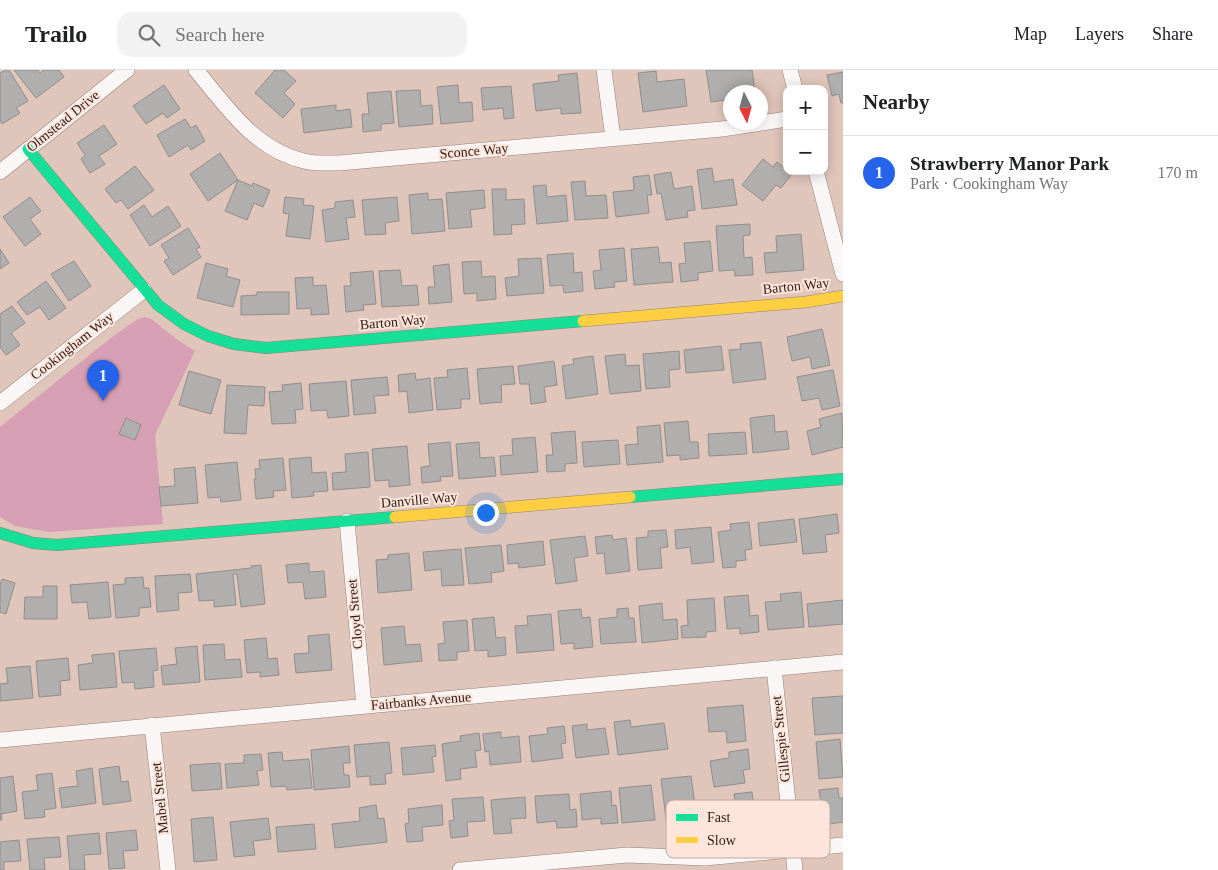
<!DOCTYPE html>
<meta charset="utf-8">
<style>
:root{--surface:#fff;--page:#f2f2f2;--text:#202124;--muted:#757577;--line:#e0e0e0;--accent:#2563eb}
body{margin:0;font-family:Georgia,serif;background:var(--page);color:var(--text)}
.controls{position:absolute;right:15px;top:15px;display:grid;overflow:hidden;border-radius:10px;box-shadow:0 2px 12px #0003}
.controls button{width:45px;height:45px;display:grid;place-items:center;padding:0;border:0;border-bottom:1px solid var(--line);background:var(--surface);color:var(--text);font:25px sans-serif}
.compass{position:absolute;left:723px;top:15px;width:45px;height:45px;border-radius:50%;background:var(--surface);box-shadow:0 2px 12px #0003;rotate:174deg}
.you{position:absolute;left:485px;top:442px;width:18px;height:18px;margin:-12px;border:4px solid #fff;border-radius:50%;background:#1a73e8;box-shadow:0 0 0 8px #1a73e833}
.badge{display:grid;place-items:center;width:32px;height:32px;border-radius:50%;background:var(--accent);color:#fff;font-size:16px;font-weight:700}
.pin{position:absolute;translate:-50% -41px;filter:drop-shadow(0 1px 2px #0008)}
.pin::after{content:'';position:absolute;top:26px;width:18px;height:15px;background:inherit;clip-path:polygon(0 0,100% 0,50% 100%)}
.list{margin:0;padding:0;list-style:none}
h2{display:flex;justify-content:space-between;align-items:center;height:65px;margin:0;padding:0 20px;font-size:21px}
h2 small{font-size:16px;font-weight:400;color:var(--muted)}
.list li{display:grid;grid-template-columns:32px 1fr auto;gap:15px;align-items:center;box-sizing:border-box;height:75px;padding:0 20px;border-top:1px solid var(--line)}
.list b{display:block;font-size:19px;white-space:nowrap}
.list p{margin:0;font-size:16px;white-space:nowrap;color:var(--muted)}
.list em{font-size:16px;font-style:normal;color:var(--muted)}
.icon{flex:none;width:28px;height:28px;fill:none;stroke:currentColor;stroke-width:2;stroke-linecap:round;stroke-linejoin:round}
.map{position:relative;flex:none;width:843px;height:800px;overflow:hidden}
header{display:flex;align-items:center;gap:30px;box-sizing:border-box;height:70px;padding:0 25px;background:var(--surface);border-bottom:1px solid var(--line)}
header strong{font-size:24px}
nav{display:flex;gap:28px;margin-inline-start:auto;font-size:18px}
.search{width:350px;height:45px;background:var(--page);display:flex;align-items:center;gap:12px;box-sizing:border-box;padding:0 18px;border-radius:15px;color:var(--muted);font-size:19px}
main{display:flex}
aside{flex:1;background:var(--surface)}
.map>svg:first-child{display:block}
</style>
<header>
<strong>Trailo</strong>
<div class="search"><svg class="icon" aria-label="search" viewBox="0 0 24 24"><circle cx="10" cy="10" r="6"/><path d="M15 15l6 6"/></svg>Search here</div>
<nav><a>Map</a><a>Layers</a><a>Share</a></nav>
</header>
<main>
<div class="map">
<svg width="843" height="800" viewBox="0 0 843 800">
<rect width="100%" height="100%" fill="#dfc5ba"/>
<path fill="#d79fb4" d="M144 247 151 249 179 271 195 281 155 365 163 454 49 462 15 456 0 447V357L112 267 138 249Z"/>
<path fill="#b1afae" stroke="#908e8c" d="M6 0H9L28 31 16 38 20 43 2 54 0 50V3Z
M14 0H38L40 3 44 0H59L64 7 36 28Z
M275 0H284L296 11 284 23 295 34 283 48 255 23Z
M706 0H752L755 22H730V29L711 32Z
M656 1 657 12 684 9 687 36 643 42 638 3Z
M843 2V33H841L839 24 832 26 827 5Z
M577 3 581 43 561 44V38L536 41 533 14 559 11 558 5Z
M164 15 180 39 167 48 163 43 146 54 133 36Z
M458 15 459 33 472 32 473 51 441 54 437 17Z
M511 16 514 48 504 49 503 38 483 40 481 18Z
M420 20 421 36 432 35 433 54 399 57 396 21Z
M391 21 394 53 381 54V60L363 62 362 44H369L367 23Z
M336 35V41L350 39 352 57 304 63 301 39Z
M185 49 191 58 196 55 205 71 191 80 188 75 169 87 157 65Z
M104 55 117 74 99 86 105 94 90 103 81 89 85 85 77 73Z
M220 83 238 110 208 131 190 104Z
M763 89 773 97 777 92 792 104 781 118 776 115 763 131 742 115Z
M135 96 154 120 128 139 121 130 116 133 105 119Z
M712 98 714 112 733 109 737 135 702 139 697 100Z
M671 102 674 119 692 116 695 140 687 141 688 147 666 150 661 123 657 124 654 105Z
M649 105 652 125H647L649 143 616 147 613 122 634 120 633 107Z
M238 110 252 116 253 113 270 120 263 137 254 133 247 150 225 141Z
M585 111 586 126 606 125 608 148 575 150 571 112Z
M546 115 547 127 566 125 568 151 537 154 533 116Z
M492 119H506V130L524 129 525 154 511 155 512 164 494 165Z
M484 120 485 138 470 140 472 157 449 159 446 123Z
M428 123V130L442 129 445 161 412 164 409 125Z
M30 127 41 141 30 149 41 164 25 176 3 147Z
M285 127 304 129 303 135 314 136 310 169 286 166 289 144 283 143Z
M397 127 399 151 385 153 386 164 365 165 362 130Z
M353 130 355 147 346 148 349 169 326 172 322 140 335 138V132Z
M144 135 152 147 168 136 181 156 150 176 130 145Z
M750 154V165L743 166 744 188 752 187 753 205 735 206 734 200 719 201 716 156Z
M188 158 200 177 196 179 201 187 173 205 164 191 169 188 161 175Z
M801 164 804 200 766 203 764 183 777 182 776 166Z
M710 171 713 201 698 203V210L681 212 679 194 686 193 684 173Z
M658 177 660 193 671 192 673 212 634 215 631 179Z
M624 178 627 211 614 212 615 217 595 219 593 201 601 200 599 180Z
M0 179 9 193 0 199Z
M573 183 574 203 582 202 583 221 564 223 563 215 550 216 547 185Z
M541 188 544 223 507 226 505 208 519 206 518 189Z
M74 191 91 216 69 231 51 204Z
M481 191 482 207 495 206 496 229 477 231V223L464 224 462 192Z
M206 193 228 199 226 206 240 210 233 237 197 228Z
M449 194 452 232 429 234 428 217H435L433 196Z
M400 200 402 216 417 215 419 235 382 237 379 201Z
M373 201 376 234 363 235 364 240 346 242 344 216H351L350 203Z
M313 207V216L326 215 329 244 311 245V238L297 239 295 208Z
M46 211 66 238 49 250 40 237 27 245 17 232Z
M257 222H289V244L241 245V226L257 225Z
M12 236 25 253 11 263 20 275 6 285 0 277V244Z
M822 259 830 295 812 299 810 287 792 291 787 267Z
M761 272 766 309 733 313 729 280 741 279 740 274Z
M721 276 724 300 686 303 684 280Z
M679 281 680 299 669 300 670 317 646 319 643 284Z
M625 284 626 296 639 295 641 321 610 324 605 286Z
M593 286 598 324 566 329 562 296 574 294 573 289Z
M554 291 557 315 544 317 546 332 531 334 529 314H520L518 296Z
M513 296 515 314 501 315 502 332 480 334 477 299Z
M467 298 470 329H461V338L437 340 434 308 448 307 447 300Z
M833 300 840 336 822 340 819 328 802 331 797 307Z
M189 301 221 310 211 344 179 335Z
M415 303 416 310 430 308 433 340 409 343 407 321 399 322 398 305Z
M387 307 389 325 374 326 376 343 354 345 351 310Z
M346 311 349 346 328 348 327 340 311 341 309 314Z
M301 313 303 339 295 340 296 353 272 354 269 322 283 321 282 315Z
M227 315 265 317 264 336 248 335 246 364 224 363Z
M842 343 843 377 812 385 807 361 821 357 819 349Z
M774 345 775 362 787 361 789 379 753 383 750 348Z
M126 348 141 355 135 370 119 364Z
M688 351 690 372H698L699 388 680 390V385L667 386 664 353Z
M660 355 663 392 627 395 625 375 638 374 637 357Z
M575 361 577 393 565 394V401L547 402 546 385H553L551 363Z
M745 362 747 384 709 386 708 364Z
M535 367 538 402 501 405 500 386 513 385 512 369Z
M618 370 620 394 584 397 582 372Z
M450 372 453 406 440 407 441 411 422 413 421 397 430 396 428 374Z
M479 372 480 388 494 387 496 406 459 409 456 374Z
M407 376 410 415 389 417V410L375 411 372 379Z
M368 382 370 417 333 420 332 403 346 402 345 384Z
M311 387 312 403 326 402 328 421 313 422 314 426 292 428 289 389Z
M283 388 286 420 273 421 274 427 256 429 254 409H256L255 399H260L259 390Z
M237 392 241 430 221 432 220 427 208 428 205 395Z
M195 397 198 433 161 436 159 417 175 416 174 399Z
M837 444 839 463 825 465 827 482 803 484 799 449Z
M794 449 797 472 760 476 758 453Z
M749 452 752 479 745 480 746 490 736 491V497L723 498 718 462 731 460 730 454Z
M711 457 714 492 692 494 690 477 676 479 675 460Z
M666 460 668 477 660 478 662 498 638 500 636 468 648 467V461Z
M612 465 613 470 626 468 630 501 606 504 604 483 597 484 595 467Z
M585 466 588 486 574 488 577 511 556 514 550 470Z
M543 471 545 495 519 498 518 493 508 494 507 475Z
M501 475 504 501 491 503 492 512 469 514 465 478Z
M461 479 464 515 442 516 441 499 425 501 423 482Z
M409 483 412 520 378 523 376 490 388 489V485Z
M309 493V502L324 501 326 527 305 529 303 512 288 513 286 495Z
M261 495 265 534 241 537 237 504H233L236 535 214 537V530L199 531 196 504 251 498V496Z
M190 504 192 522 178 523 179 540 157 542 155 506Z
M143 507 144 518H149L151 537 139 538V546L116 548 113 515 125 514V508Z
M2 509 15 513 6 544 0 542V515Z
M108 512 111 547 89 549 87 532 72 533 70 515Z
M43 516H57V549H24L25 527H43Z
M801 522 804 557 768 560 765 532 781 531 780 524Z
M748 525 750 546 758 545 759 562 740 564V558L727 559 724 527Z
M714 528 716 561 706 562V567L682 568 681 556 688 555 687 530Z
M843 530V554L809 557 807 534Z
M662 533 663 550 677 549 678 569 642 573 639 536Z
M628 538 629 548H634L636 572 601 574 599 549 617 547V539Z
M581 539 582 548 590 547 593 577 574 579V573L561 574 558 541Z
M551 544 554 580 517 583 515 556 528 555 527 546Z
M494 547 496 568 505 567 506 585 488 587V580L475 581 472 549Z
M467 550 469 581 457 582V590L439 591 438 574 445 573 443 552Z
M404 556 406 575 420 574 422 591 384 595 381 558Z
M329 564 332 600 296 603 294 584 309 583 308 566Z
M266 568 268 589 277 588 279 605 260 607V602L247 603 244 570Z
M224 574 225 590 240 589 242 607 205 610 203 575Z
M197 576 200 612 163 615 161 596 177 594 175 578Z
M156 578 158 600 153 601 154 617 135 619 134 612 122 613 119 581Z
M114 583 117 617 80 620 78 595 93 593 92 585Z
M68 588 70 610 60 611 61 625 39 627 36 591Z
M30 596 33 628 0 631V614L8 613 6 598Z
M843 626V663L815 665 812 628Z
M743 635 746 671 727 673 726 661 709 662 707 638Z
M630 650 631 657 664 653 668 679 618 685 614 652Z
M587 654V660L605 658 609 684 576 688 572 656Z
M564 656 566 673 561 674 563 688 532 692 529 666 548 664 547 658Z
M501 662V668L519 666 521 692 490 695 489 681 485 682 483 664Z
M479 663 481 680 475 681 477 697 460 699 461 709 446 711 442 674 461 671 460 666Z
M840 669 843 707 819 709 816 672Z
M389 672 392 703 385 704 386 714 370 715V706L357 707 354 675Z
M435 675 436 686 432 687 434 702 403 705 401 678Z
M349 676 350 693H343L344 705H349L350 717 314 720 311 680Z
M748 679 750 699 743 700 745 713 714 717 710 691 729 688V682Z
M282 682 283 691 309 689 312 718 287 720 286 716 271 717 268 683Z
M261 684 263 700 257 701 259 715 227 718 225 694 244 693V685Z
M220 693 222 719 192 721 190 695Z
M119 696 121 712 128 711 131 731 103 735 99 699Z
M92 698 96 733 62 738 59 718 78 716 76 701Z
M52 703 56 738 44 740 45 747 25 749 22 722 38 720 36 705Z
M13 706 17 741 1 744 2 750H0V708Z
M691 706 696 743 687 744 688 753 667 756 661 709Z
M651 715 655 750 622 753 619 718Z
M838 718 839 728H843V752L830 754 828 739 822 740 819 720Z
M611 721 612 736 616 735 618 753 601 754V748L582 750 580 724Z
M752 722 757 759 720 763 717 740 736 738 734 724Z
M569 724 570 740 576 739 577 757 557 758 556 751 537 753 535 726Z
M483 727 485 751 467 752 468 766 451 768 449 751 454 750 452 729Z
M525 727 526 748 510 749 512 763 494 764 491 730Z
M376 735 378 749 384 748 387 772 335 778 332 754 360 751 359 738Z
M442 735 443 755 422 757 423 771 407 772 405 754 409 753 408 739Z
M213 747 217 790 194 792 191 749Z
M268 748 271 769 253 771 255 785 234 787 230 752Z
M314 754 316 779 278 782 276 757Z
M136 760 138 780 123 781 125 798 109 799 106 763Z
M99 763 101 784 84 785 85 800H70L67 766Z
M59 767 61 787 44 788 45 800H30L27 769Z
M19 770 21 791 4 792V800H0V772Z"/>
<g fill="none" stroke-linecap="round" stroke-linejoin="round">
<defs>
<path id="street" d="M196 0C227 37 254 79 304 91 315 94 327 93 339 93L722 59 787 49
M604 0 613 68
M790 0 795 19
M816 101 843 204
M0 102 127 0
M0 333 144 220
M347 451 364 636
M774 598 795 800
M152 655 168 800
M0 670 843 592
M460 800 627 785 705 788 843 775"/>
<path id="fast" d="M28 79 158 235 184 254 208 266 234 274 266 278 583 251
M630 427 843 409
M0 463 33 473 57 475 395 447"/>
<path id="slow" d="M583 251 806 232 843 226
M395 447 630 427"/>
</defs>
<use href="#street" stroke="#938077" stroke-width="16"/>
<use href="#fast" stroke="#938077" stroke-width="12"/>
<use href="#slow" stroke="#938077" stroke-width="12"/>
<use href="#street" stroke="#faf6f5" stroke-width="15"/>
<use href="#fast" stroke="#16e098" stroke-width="11"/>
<use href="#slow" stroke="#ffcf43" stroke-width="11"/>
</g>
<g text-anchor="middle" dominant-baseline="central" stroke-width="4" stroke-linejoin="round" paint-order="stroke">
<g font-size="14" fill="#2c1b14" stroke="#fee5db">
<text transform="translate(63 51) rotate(-39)">Olmstead Drive</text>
<text transform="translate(474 81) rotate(-5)">Sconce Way</text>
<text transform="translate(796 216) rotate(-6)">Barton Way</text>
<text transform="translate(393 252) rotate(-5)">Barton Way</text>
<text transform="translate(72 276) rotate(-38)">Cookingham Way</text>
<text transform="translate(419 430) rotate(-5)">Danville Way</text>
<text transform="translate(355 544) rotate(-95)">Cloyd Street</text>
<text transform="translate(421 631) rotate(-5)">Fairbanks Avenue</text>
<text transform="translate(781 669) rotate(-96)">Gillespie Street</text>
<text transform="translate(160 728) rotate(-96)">Mabel Street</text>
</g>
</g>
<rect x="666" y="730" width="164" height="58" rx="8" fill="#fee5db" stroke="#bfa89f" stroke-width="1"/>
<rect x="676" y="744" width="22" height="7" fill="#16e098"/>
<rect x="676" y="767" width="22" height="6" fill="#ffcf43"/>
<g font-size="14" fill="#2c1b14">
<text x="707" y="752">Fast</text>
<text x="707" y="775">Slow</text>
</g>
</svg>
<div class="controls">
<button>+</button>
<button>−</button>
</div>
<svg class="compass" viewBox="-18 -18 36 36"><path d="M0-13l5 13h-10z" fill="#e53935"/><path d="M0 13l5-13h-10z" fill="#757577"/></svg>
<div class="you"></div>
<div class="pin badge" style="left:103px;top:331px">1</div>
</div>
<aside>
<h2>Nearby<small></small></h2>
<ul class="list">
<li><span class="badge">1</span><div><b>Strawberry Manor Park</b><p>Park · Cookingham Way</p></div><em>170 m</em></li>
</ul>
</aside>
</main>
